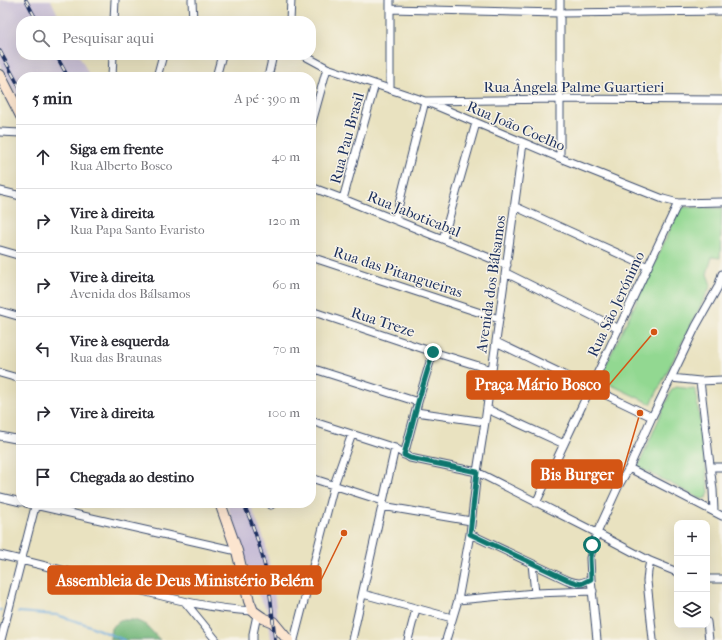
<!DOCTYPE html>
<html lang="pt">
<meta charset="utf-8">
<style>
:root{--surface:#fff;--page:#f7f7f7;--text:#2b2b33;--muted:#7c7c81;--line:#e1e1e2}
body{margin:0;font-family:"IM FELL French Canon",serif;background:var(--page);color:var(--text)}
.controls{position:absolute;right:12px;bottom:12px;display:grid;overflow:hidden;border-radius:8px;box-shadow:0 4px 16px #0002}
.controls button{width:36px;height:36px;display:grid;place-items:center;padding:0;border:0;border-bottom:1px solid var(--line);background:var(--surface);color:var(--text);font:20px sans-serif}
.stop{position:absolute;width:12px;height:12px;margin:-9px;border:3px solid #0f766e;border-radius:50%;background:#fff}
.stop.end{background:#0f766e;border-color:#fff;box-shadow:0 1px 4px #0008}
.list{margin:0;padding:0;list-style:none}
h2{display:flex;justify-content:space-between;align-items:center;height:52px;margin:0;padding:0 16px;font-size:17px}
h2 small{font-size:13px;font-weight:400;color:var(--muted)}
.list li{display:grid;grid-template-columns:26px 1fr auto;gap:12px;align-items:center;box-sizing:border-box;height:64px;padding:0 16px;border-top:1px solid var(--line)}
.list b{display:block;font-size:15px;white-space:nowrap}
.list p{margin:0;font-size:13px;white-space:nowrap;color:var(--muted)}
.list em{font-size:13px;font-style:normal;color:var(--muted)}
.icon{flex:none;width:22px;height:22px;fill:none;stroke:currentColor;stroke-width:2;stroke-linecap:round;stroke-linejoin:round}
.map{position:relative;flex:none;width:722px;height:640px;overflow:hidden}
.search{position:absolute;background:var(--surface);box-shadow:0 4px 16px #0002;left:16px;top:16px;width:300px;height:44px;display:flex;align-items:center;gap:10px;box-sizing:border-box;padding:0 14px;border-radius:16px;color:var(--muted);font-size:15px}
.panel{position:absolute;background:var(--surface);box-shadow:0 4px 16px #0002;left:16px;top:72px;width:300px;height:436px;border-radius:16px}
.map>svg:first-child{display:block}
</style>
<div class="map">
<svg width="722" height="640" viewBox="0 0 722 640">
<rect width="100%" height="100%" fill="#f7f3e8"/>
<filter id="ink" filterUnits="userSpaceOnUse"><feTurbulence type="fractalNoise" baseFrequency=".025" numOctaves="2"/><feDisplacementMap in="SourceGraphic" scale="8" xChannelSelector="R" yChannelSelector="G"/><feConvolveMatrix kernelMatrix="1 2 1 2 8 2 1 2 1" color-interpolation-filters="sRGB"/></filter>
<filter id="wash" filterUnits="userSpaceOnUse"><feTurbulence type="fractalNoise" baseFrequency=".012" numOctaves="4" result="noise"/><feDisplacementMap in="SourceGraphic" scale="16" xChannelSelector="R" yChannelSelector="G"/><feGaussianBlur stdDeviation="0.9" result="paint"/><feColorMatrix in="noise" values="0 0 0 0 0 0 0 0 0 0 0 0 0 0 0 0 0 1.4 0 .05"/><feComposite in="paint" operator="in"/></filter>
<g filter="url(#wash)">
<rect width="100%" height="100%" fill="#e9e2c0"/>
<path fill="#c9bfd7" d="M0 0H51L61 21H21V55H79L90 77H21V104L0 65Z
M226 503H250L252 509 265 542 273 584 280 640H271L268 611 258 595 252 582 237 532Z"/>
<path fill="#92d891" stroke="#568478" d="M680 207 722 208 720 258 712 257 707 274 711 285 651 404 599 379 653 267Z
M675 387 693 389 695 390 696 392 709 492 707 497 703 499 699 498 638 467 671 391Z"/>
<path fill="#75b87b" stroke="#48746c" d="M121 620H134L145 624 160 640H110L111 628Z"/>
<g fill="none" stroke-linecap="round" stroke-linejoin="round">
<path stroke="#6cabdf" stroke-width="2" d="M0 610H1
M18 612 57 615 85 624 124 640"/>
</g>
</g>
<g filter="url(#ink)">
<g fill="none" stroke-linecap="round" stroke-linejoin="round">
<defs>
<path id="minor" d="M192 0 193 21
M390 9 560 13 722 11
M114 21 115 0
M290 21 291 0
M303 55 327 68 425 101 560 158 663 199 678 203 722 202
M112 77 113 55
M157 77 163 55
M216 77 222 55
M268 77 273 55
M390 89V0
M311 126 327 68
M0 132 21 133
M560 158V0
M311 187 343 199 507 265
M0 191 21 196
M343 199 375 84
M514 206 648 267
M395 220 425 101 560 99 722 100
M443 239 476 123
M0 250 21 256
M311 257 499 319
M506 273 619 329
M0 311 21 317
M311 311 433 352 492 370
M496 342 652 417
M311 368 418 402
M0 373 21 379
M671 378 700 381 722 380
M700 381 713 490 714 511
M487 409 564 444
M416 412 485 422
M311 421 395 448 410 458 477 472 597 533 650 561 677 572
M0 436 21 440
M404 455 418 402 433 352
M711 467H722
M629 468 722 516
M311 478 383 501
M0 497 21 502
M26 503 237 551
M270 503 271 505
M536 503 678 203
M382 506 471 521
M470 534 567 580C578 584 581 584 591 579
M0 555C43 565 85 576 127 587 170 598 209 609 253 611
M650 561 648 571 647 581 653 640
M532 564 535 593
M707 579H722
M363 594 452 618
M458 600 535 593 593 591
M185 602 216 640
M707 622 709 640
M1 640 36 503
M253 640V634L257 615
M294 640 334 485 352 434
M352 640 395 448
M408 640 416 609
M446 640 458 600 470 534 477 472 485 422 523 143
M597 640 591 579 590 558 593 545 597 533 619 485 629 468 652 417 671 378 696 326 718 287 722 274"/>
<path id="secondary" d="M0 75 21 116
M220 503 237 551 249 601 253 611 263 618 273 622 288 640"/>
</defs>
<use href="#minor" stroke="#3a4a6d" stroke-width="9"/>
<use href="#secondary" stroke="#3a4a6d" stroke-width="12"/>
<use href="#minor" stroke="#fff" stroke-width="7"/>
<use href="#secondary" stroke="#fce5cf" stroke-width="10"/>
<defs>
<path id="rail" d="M26 0 37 21
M0 51 21 90
M56 55 68 77
M243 503C255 528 265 561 269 588 272 605 273 623 275 640"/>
</defs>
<use href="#rail" stroke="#1b2f5e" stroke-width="3.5"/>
<use href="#rail" stroke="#f7f3e8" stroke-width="2" stroke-dasharray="6" stroke-linecap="butt"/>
</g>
</g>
<g fill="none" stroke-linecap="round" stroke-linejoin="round" filter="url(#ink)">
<path stroke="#0f766e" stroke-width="5" d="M433 352 418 402 404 455 410 458 477 472 470 534 568 580 577 583 581 584 591 579 590 558 592 545"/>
</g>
<g text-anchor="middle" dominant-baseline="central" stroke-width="3" stroke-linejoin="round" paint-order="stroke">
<g font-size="15" fill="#1b2f5e" stroke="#f7f3e8">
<text x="574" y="87">Rua Ângela Palme Guartieri</text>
<text transform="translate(516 126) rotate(23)">Rua João Coelho</text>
<text transform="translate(347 138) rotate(-75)">Rua Pau Brasil</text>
<text transform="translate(414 214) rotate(22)">Rua Jaboticabal</text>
<text transform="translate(398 272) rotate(18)">Rua das Pitangueiras</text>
<text transform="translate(491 284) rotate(-82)">Avenida dos Bálsamos</text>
<text transform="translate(616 304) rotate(-65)">Rua São Jerónimo</text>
<text transform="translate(383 322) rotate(18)">Rua Treze</text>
</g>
</g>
<path fill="none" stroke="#d45514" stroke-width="1.5" d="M654 332L609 385M640 413L622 474M344 533L321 580"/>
<g fill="#d45514" stroke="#f7f3e8" stroke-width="1.5">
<circle cx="654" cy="332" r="4"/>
<circle cx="640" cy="413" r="4"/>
<circle cx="344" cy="533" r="4"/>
</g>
<g fill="#d45514" stroke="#d45514" stroke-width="1.5">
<rect x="467" y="371" width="142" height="28" rx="4"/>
<rect x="532" y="460" width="90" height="28" rx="4"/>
<rect x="48" y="566" width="273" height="28" rx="4"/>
</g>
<g font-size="16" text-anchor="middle" font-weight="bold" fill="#fff">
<text x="538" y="390">Praça Mário Bosco</text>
<text x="577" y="480">Bis Burger</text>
<text x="185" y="586">Assembleia de Deus Ministério Belém</text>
</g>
</svg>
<div class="controls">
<button>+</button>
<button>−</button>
<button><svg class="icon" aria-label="layers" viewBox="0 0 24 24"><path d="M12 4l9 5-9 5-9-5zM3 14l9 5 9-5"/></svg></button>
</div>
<div class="stop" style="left:592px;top:545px"></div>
<div class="stop end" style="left:433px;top:352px"></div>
<div class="search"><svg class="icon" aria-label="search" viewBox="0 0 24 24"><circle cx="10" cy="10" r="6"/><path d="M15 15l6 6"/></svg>Pesquisar aqui</div>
<section class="panel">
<h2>5 min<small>A pé · 390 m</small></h2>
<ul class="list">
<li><svg class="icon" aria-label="ahead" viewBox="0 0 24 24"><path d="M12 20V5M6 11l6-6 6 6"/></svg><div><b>Siga em frente</b><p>Rua Alberto Bosco</p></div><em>40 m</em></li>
<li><svg class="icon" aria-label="right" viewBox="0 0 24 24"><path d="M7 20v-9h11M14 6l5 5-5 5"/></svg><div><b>Vire à direita</b><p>Rua Papa Santo Evaristo</p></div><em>120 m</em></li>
<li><svg class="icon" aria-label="right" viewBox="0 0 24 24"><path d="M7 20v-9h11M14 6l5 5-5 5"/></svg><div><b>Vire à direita</b><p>Avenida dos Bálsamos</p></div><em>60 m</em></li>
<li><svg class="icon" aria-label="left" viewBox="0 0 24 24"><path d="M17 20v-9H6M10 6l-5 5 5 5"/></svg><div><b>Vire à esquerda</b><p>Rua das Braunas</p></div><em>70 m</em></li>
<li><svg class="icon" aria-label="right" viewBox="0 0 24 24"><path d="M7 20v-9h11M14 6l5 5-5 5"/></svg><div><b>Vire à direita</b></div><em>100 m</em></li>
<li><svg class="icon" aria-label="arrive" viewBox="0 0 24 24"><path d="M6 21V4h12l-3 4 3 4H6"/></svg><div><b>Chegada ao destino</b></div></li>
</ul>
</section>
</div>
